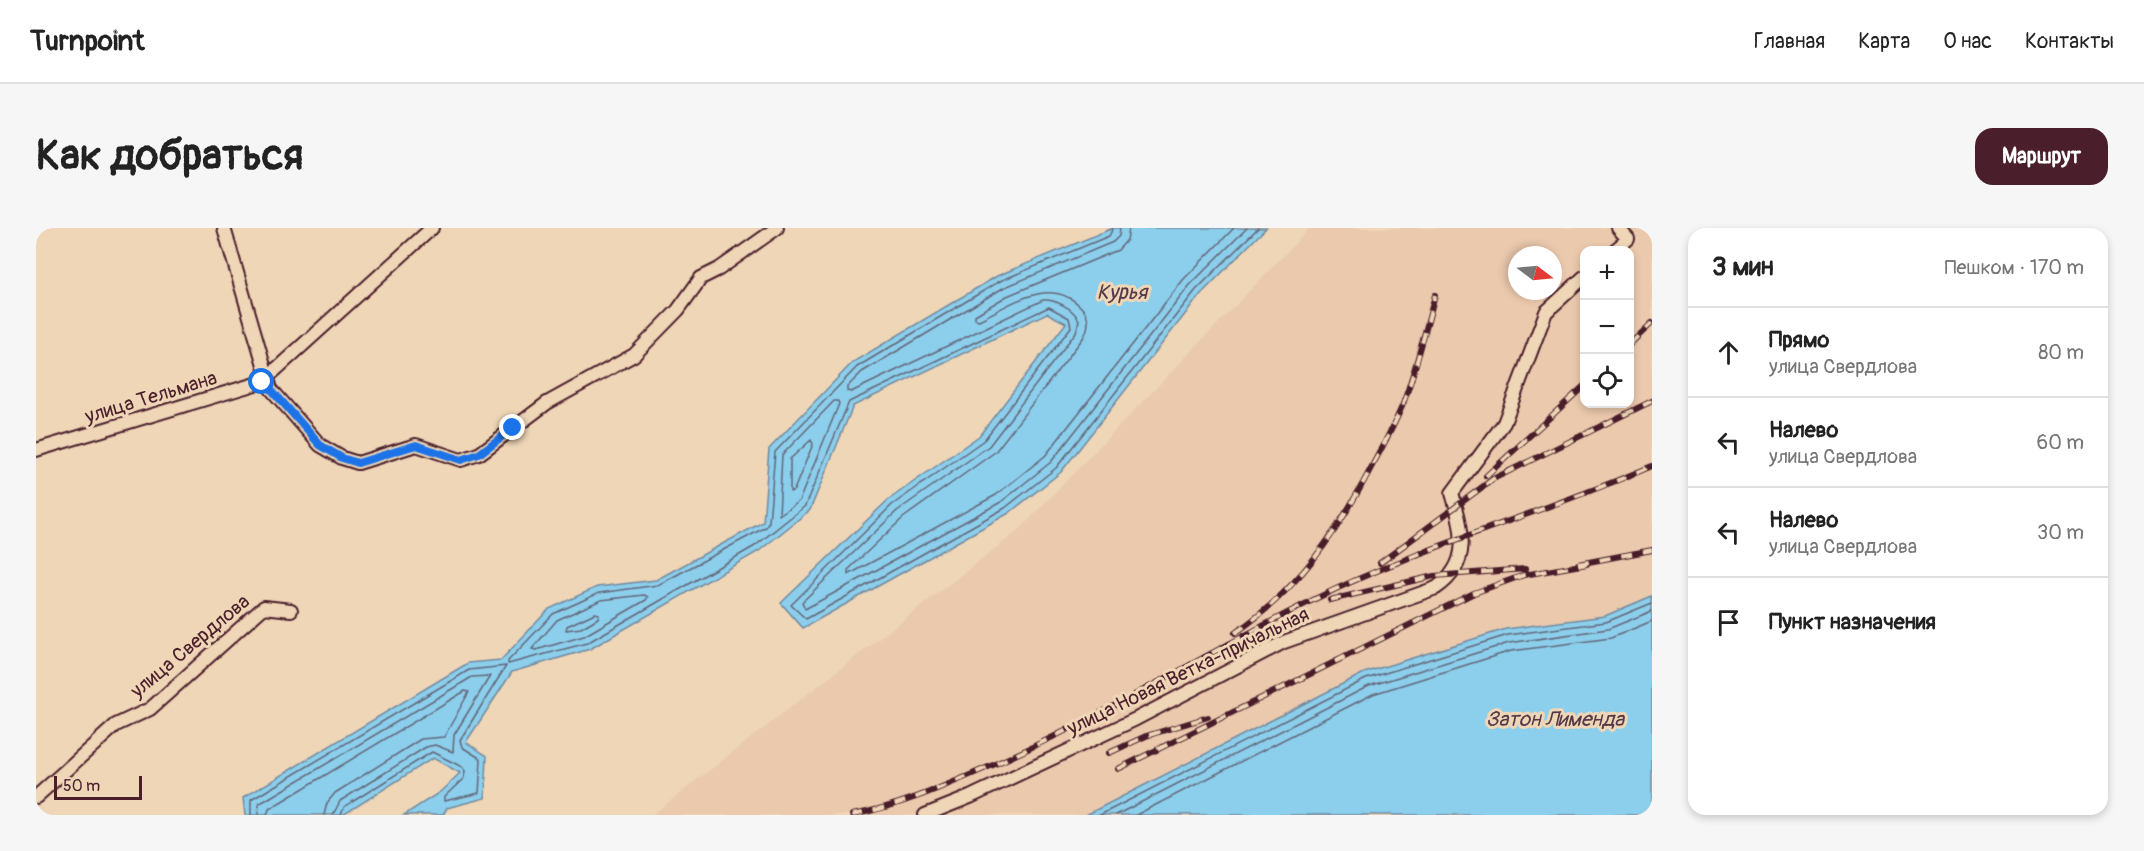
<!DOCTYPE html>
<html lang="ru">
<meta charset="utf-8">
<style>
:root{--surface:#fff;--page:#f6f6f6;--text:#222;--muted:#767676;--line:#e0e0e0;--accent:#4a1f2b}
body{margin:0;font-family:Pangolin,sans-serif;background:var(--page);color:var(--text)}
.controls{position:absolute;right:18px;top:18px;display:grid;overflow:hidden;border-radius:12px;box-shadow:0 3px 9px #0003}
.controls button{width:54px;height:54px;display:grid;place-items:center;padding:0;border:0;border-bottom:2px solid var(--line);background:var(--surface);color:var(--text);font:30px sans-serif}
.compass{position:absolute;left:1472px;top:18px;width:54px;height:54px;border-radius:50%;background:var(--surface);box-shadow:0 3px 9px #0003;rotate:106deg}
.scale{position:absolute;left:18px;bottom:15px;width:88px;box-sizing:border-box;padding-left:6px;border:3px solid #4a1f2b;border-top:0;font-size:16px;line-height:21px;white-space:nowrap;color:#4a1f2b;-webkit-text-stroke:4px #efd6b7;paint-order:stroke}
.stop{position:absolute;width:18px;height:18px;margin:-14px;border:4px solid #1a73e8;border-radius:50%;background:#fff}
.stop.end{background:#1a73e8;border-color:#fff;box-shadow:0 2px 6px #0008}
.list{margin:0;padding:0;list-style:none}
h2{display:flex;justify-content:space-between;align-items:center;height:78px;margin:0;padding:0 24px;font-size:26px}
h2 small{font-size:20px;font-weight:400;color:var(--muted)}
.list li{display:grid;grid-template-columns:39px 1fr auto;gap:18px;align-items:center;box-sizing:border-box;height:90px;padding:0 24px;border-top:2px solid var(--line)}
.list b{display:block;font-size:22px;white-space:nowrap}
.list p{margin:0;font-size:20px;white-space:nowrap;color:var(--muted)}
.list em{font-size:20px;font-style:normal;color:var(--muted)}
.icon{flex:none;width:33px;height:33px;fill:none;stroke:currentColor;stroke-width:2;stroke-linecap:round;stroke-linejoin:round}
.map{position:relative;flex:none;width:1616px;height:587px;overflow:hidden;border-radius:18px}
header{display:flex;align-items:center;gap:36px;box-sizing:border-box;height:84px;padding:0 30px;background:var(--surface);border-bottom:2px solid var(--line)}
header strong{font-size:28px}
nav{display:flex;gap:33px;margin-inline-start:auto;font-size:21px}
.intro{display:flex;align-items:center;justify-content:space-between;box-sizing:border-box;height:144px;padding:0 36px}
h1{margin:0;font-size:42px}
.button{padding:15px 27px;border-radius:18px;background:var(--accent);color:#fff;font-size:21px;font-weight:700}
main{display:flex;gap:36px;padding:0 36px}
aside{flex:1;background:var(--surface);border-radius:18px;box-shadow:0 3px 9px #0003}
.map>svg:first-child{display:block}
</style>
<header>
<strong>Turnpoint</strong>
<nav><a>Главная</a><a>Карта</a><a>О нас</a><a>Контакты</a></nav>
</header>
<div class="intro"><h1>Как добраться</h1><a class="button">Маршрут</a></div>
<main>
<div class="map">
<svg width="1616" height="587" viewBox="0 0 1616 587">
<rect width="100%" height="100%" fill="#efd6b7"/>
<filter id="ink" filterUnits="userSpaceOnUse"><feTurbulence type="fractalNoise" baseFrequency=".0167" numOctaves="2"/><feDisplacementMap in="SourceGraphic" scale="12" xChannelSelector="R" yChannelSelector="G"/><feConvolveMatrix kernelMatrix="1 2 1 2 8 2 1 2 1" color-interpolation-filters="sRGB"/></filter>
<g filter="url(#ink)">
<path fill="#ebc9ad" fill-rule="evenodd" d="M1274 0H1616V368L1569 388 1470 401 1328 445 1050 587H616L983 302ZM1548 22H1594V176H1548ZM1481 27H1517V63H1481Z"/>
<path fill="#8bcfec" stroke="#71899f" stroke-width="1.5" d="M1077 0H1230L1165 66 1025 244 973 285 767 400 745 375 852 272 943 208 1030 95 1011 85 817 178 774 282 723 323 554 421 476 444 430 514 451 528 449 570 411 580 407 587H368L404 564 424 545 397 530 307 587H209L207 570 432 435 465 432 513 381 561 359 620 352 727 294 733 221 817 134 961 48Z
M1616 368V587H1050L1328 445 1470 401 1569 388Z"/>
<g fill="none" stroke-linecap="round" stroke-linejoin="round">
<path stroke="#646578" stroke-width="1.5" d="M1077 0 1073 8 964 53 821 139 739 224 733 294 730 299 622 357 563 365 517 386 472 433V436L551 415 719 318 769 278 813 174 1013 79 1033 90 1035 99 948 212 856 277 755 377 770 391 969 280 1020 240 1160 62 1222 0
M1084 0 1083 8 1077 14 967 60 826 144 811 159V163L815 164 1007 72C1019 71 1037 80 1043 92L1040 104 953 218 861 283 766 374 769 381 965 274 1015 234 1154 57 1211 0
M1093 0 1091 12 1082 22 971 68 939 87V91L943 92C974 77 1015 46 1046 80 1054 89 1053 100 1047 110L959 224 867 290 812 342V347L960 267 1009 228 1147 52 1198 0
M798 173H802L803 176 763 273 743 287 746 227Z
M775 212 777 216 758 262 754 264V231Z
M608 367 612 369 610 372 548 408 500 422 496 421 521 392 565 372Z
M559 385 563 386 562 390 545 400 530 402 531 398Z
M215 587V572L433 442 470 438 424 512 426 519 445 531 443 565 408 573V569L428 550 429 543 426 539 396 524 308 579 305 587
M222 587 223 576 436 449 454 448 418 507 417 524 399 517 390 519 304 573 297 587
M231 587 233 581 429 463 433 464 408 509 385 511 299 565 291 575 288 587
M1064 587 1330 451 1472 407 1570 394 1616 375
M1080 587 1333 458 1473 415 1572 401 1616 383
M1100 587 1337 466 1475 423 1575 410 1616 393"/>
<defs>
<path id="minor" d="M188 0 235 161 284 217 306 230 322 235 380 217 425 232 443 226 511 175 598 127 642 82 665 50 683 41 741 0
M1579 22 1592 11 1582 0
M0 222 226 154 396 0
M0 569 80 497 114 481 228 379 255 382
M889 587 934 569 1100 491 1248 414 1400 360C1436 336 1427 302 1416 265L1468 195 1510 84 1548 49"/>
</defs>
<use href="#minor" stroke="#4a1f2b" stroke-width="16"/>
<use href="#minor" stroke="#efd6b7" stroke-width="12"/>
<defs>
<path id="rail" d="M1594 116 1616 95
M1450 248 1548 158
M1344 335 1457 251 1616 173
M1542 336 1616 322
M1294 372 1398 348 1489 341
M1199 405C1262 362 1302 304 1336 238 1347 218 1358 198 1367 176 1380 141 1389 104 1399 67
M1073 525 1110 508 1172 489
M1082 541 1438 365 1488 347 1551 336
M816 587C866 578 911 557 957 537 1068 488 1171 425 1279 371 1388 317 1505 286 1616 238"/>
</defs>
<use href="#rail" stroke="#4a1f2b" stroke-width="6"/>
<use href="#rail" stroke="#efd6b7" stroke-width="4" stroke-dasharray="11" stroke-linecap="butt"/>
</g>
</g>
<g fill="none" stroke-linecap="round" stroke-linejoin="round" filter="url(#ink)">
<path stroke="#1a73e8" stroke-width="8" d="M226 154 232 146 235 161 284 217 306 230 322 235 380 217 425 232 443 226 477 200"/>
</g>
<g text-anchor="middle" dominant-baseline="central" stroke-width="6" stroke-linejoin="round" paint-order="stroke">
<g font-size="20" fill="#4a1f2b" stroke="#efd6b7">
<text transform="translate(115 169) rotate(-17)">улица Тельмана</text>
<text transform="translate(154 418) rotate(-40)">улица Свердлова</text>
<text transform="translate(1152 443) rotate(-26)">улица Новая Ветка-причальная</text>
</g>
<g font-size="21" font-style="italic" fill="#543948" stroke="#efd6b7">
<text x="1086" y="64">Курья</text>
<text x="1519" y="491">Затон Лименда</text>
</g>
</g>
</svg>
<div class="controls">
<button>+</button>
<button>−</button>
<button><svg class="icon" aria-label="locate" viewBox="0 0 24 24"><circle cx="12" cy="12" r="6"/><path d="M12 2v4M12 18v4M2 12h4M18 12h4"/></svg></button>
</div>
<svg class="compass" viewBox="-18 -18 36 36"><path d="M0-13l5 13h-10z" fill="#e53935"/><path d="M0 13l5-13h-10z" fill="#767676"/></svg>
<div class="scale">50 m</div>
<div class="stop" style="left:226px;top:154px"></div>
<div class="stop end" style="left:477px;top:200px"></div>
</div>
<aside>
<h2>3 мин<small>Пешком · 170 m</small></h2>
<ul class="list">
<li><svg class="icon" aria-label="ahead" viewBox="0 0 24 24"><path d="M12 20V5M6 11l6-6 6 6"/></svg><div><b>Прямо</b><p>улица Свердлова</p></div><em>80 m</em></li>
<li><svg class="icon" aria-label="left" viewBox="0 0 24 24"><path d="M17 20v-9H6M10 6l-5 5 5 5"/></svg><div><b>Налево</b><p>улица Свердлова</p></div><em>60 m</em></li>
<li><svg class="icon" aria-label="left" viewBox="0 0 24 24"><path d="M17 20v-9H6M10 6l-5 5 5 5"/></svg><div><b>Налево</b><p>улица Свердлова</p></div><em>30 m</em></li>
<li><svg class="icon" aria-label="arrive" viewBox="0 0 24 24"><path d="M6 21V4h12l-3 4 3 4H6"/></svg><div><b>Пункт назначения</b></div></li>
</ul>
</aside>
</main>
